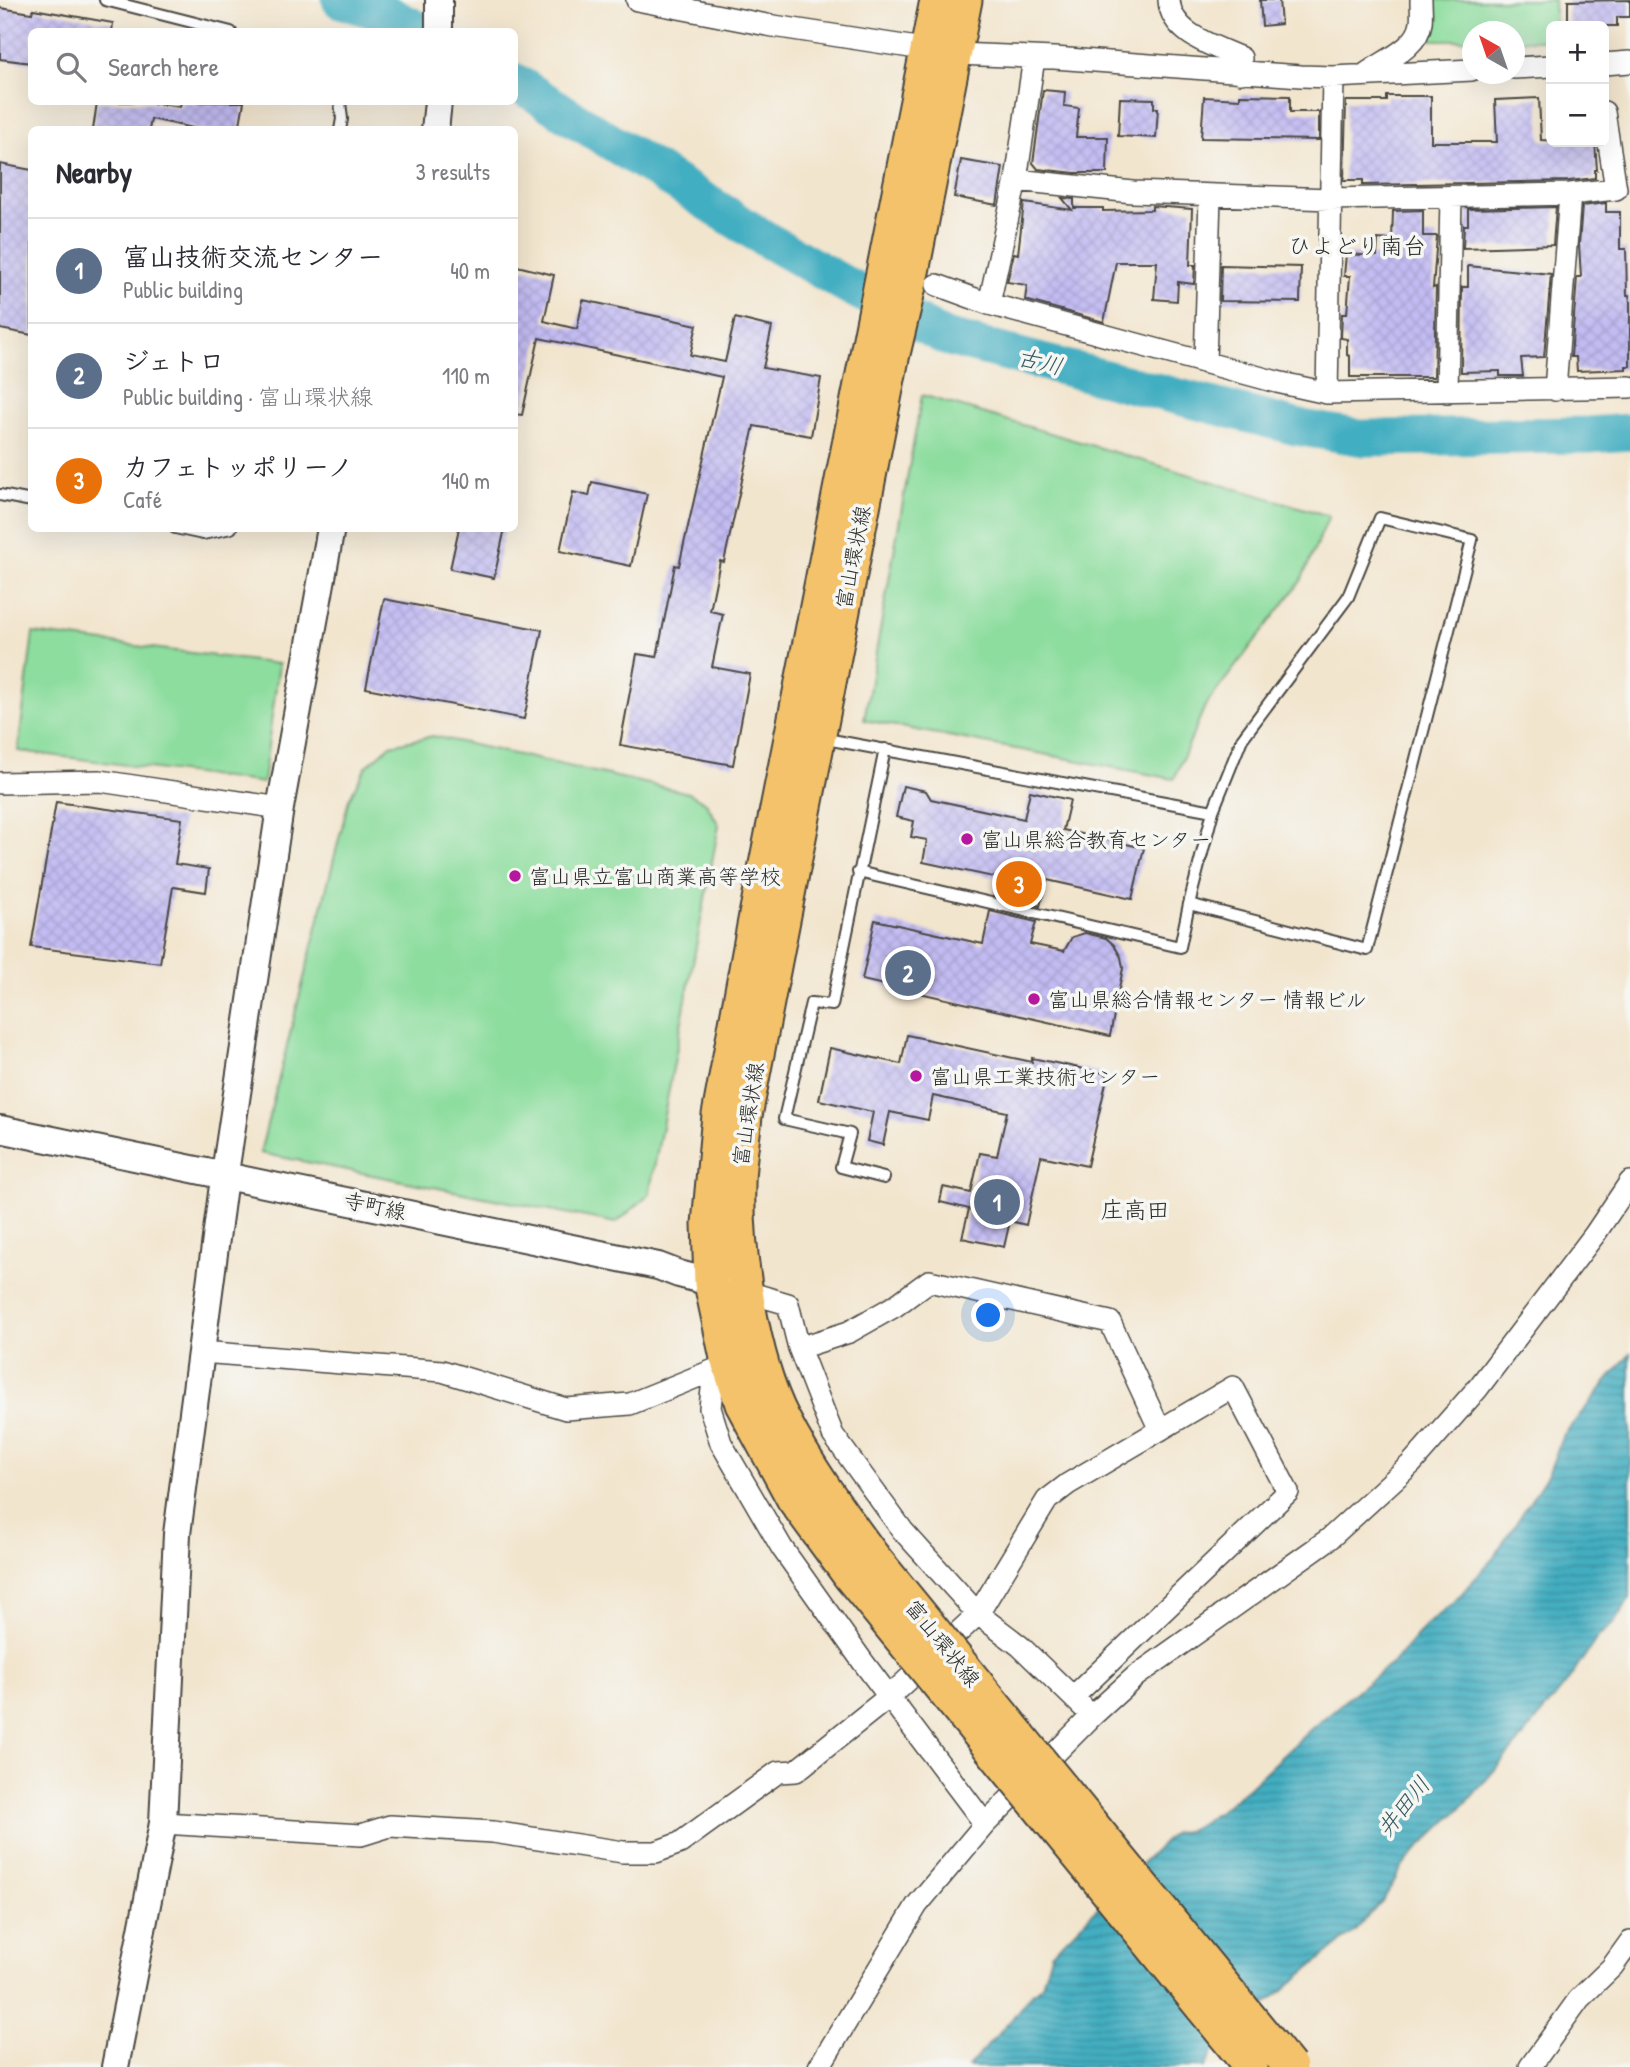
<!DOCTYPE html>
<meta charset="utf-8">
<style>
:root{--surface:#fff;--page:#f7f7f7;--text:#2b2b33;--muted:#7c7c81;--line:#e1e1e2;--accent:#d93025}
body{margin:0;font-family:"Patrick Hand","Klee One",sans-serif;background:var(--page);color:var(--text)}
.controls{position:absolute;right:21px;top:21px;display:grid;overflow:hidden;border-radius:10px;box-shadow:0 7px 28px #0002}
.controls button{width:63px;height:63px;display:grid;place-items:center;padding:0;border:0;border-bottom:2px solid var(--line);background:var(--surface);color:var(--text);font:35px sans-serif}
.compass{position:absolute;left:1462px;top:21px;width:63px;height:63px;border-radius:50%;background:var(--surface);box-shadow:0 7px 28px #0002;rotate:320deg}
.you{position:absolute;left:989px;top:1316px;width:24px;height:24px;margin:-18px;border:5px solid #fff;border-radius:50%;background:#1a73e8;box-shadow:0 0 0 10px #1a73e833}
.badge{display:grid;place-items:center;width:46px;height:46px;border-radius:50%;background:var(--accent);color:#fff;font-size:23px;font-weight:700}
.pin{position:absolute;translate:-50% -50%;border:4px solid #fff;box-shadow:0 2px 7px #0006}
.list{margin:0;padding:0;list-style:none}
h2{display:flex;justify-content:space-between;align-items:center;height:91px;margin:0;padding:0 28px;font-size:30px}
h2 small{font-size:23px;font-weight:400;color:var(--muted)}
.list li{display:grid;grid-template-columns:46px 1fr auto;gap:21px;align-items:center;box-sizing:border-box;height:105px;padding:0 28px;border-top:2px solid var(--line)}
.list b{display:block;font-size:26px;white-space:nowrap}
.list p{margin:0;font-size:23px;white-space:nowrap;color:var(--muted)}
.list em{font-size:23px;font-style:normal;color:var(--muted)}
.icon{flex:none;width:38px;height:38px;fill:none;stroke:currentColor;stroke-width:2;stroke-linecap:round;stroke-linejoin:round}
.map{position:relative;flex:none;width:1630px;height:2067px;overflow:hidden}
.search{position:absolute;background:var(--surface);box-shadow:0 7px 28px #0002;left:28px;top:28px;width:490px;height:77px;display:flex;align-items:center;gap:18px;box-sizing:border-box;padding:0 24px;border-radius:10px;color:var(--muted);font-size:26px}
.panel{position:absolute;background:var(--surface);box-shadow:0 7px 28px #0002;left:28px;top:126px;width:490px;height:406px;border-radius:10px}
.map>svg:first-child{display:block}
</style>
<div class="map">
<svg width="1630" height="2067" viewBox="0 0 1630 2067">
<defs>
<pattern id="water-rules" width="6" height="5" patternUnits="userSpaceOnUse" patternTransform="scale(1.75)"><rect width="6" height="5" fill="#43aec1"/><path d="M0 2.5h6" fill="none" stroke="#388e9d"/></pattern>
<pattern id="building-cross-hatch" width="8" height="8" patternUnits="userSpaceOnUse" patternTransform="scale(1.75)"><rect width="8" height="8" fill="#c3bcf3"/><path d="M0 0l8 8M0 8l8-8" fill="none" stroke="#a8a2d0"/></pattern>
</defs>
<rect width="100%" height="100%" fill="#f6f6f2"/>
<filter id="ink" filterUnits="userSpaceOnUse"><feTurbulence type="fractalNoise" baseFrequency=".0143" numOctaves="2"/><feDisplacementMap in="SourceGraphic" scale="14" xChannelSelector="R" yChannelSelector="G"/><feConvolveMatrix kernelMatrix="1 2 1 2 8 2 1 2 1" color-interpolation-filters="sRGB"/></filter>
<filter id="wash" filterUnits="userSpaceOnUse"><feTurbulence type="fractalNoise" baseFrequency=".00686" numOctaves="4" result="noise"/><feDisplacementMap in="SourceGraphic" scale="28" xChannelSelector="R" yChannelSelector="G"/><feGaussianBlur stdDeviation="1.57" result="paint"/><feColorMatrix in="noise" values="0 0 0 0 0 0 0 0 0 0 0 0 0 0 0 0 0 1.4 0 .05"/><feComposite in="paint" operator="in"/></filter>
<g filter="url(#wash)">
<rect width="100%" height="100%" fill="#f2e5ce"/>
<path fill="#8cdd9e" stroke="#5c8464" stroke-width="2" d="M1431 0H1554L1555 26H1551V40H1515L1514 32H1472V40H1431Z
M922 395 1329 516 1301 581 1205 706 1174 779 864 720Z
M33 633 279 664 263 783 18 751Z
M433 736 689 793 706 803 719 825 649 1195 616 1223 260 1153 349 799 366 767 391 745Z"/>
<path fill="url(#water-rules)" stroke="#376c76" stroke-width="2" d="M1630 1353V1598L1614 1623 1597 1638 1566 1684 1523 1737 1467 1802 1415 1852 1403 1866 1384 1899 1355 1931 1217 2044 1205 2067H968L1011 2020 1030 1995 1042 1985 1051 1954 1173 1833 1190 1830 1218 1812 1248 1788 1311 1729 1367 1682 1394 1662 1425 1626 1457 1599 1493 1558 1522 1514 1549 1472 1562 1437Z"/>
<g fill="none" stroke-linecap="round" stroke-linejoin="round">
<path stroke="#43aec1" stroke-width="6" d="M390 15 393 0"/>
<path stroke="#43aec1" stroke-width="37" d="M340 0 390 15 424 32
M514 81 767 240 848 286 945 337 1296 427 1364 438 1589 435 1630 432"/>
</g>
<g id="blocks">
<path fill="url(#building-cross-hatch)" d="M1260 0H1279L1281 24 1262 26Z
M1630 0V17H1617V26H1568V1Z
M0 8 32 13 33 9 113 23 112 32H32V63L0 59Z
M1043 90 1065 92 1064 106 1079 108 1076 137H1108L1107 173H1075L1038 169 1033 163Z
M1240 95 1290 96V112H1319V140L1201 138 1204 97 1240 99Z
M1387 96H1431V142H1497L1495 100 1539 98 1541 140 1595 142 1597 170H1595V178L1569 181 1363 185V180H1344L1346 101H1387Z
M1120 98 1154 99V108H1158L1156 138 1118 136Z
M97 102H145L180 107 181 102H244L239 130H202L151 119 149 130H93Z
M961 160 1003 167 997 205 954 197Z
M0 164 32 170V335L0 329Z
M1062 198 1074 199V208H1103V211L1152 210V206L1192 209 1190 265H1195L1194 284 1178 282 1177 301 1154 299 1157 262H1116L1104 322 1025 300 1027 285 1007 282 1014 253 1018 254 1024 203 1072 210Z
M1606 203V212H1620V249H1626L1627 295H1629L1630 302V366H1626V369L1577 371 1576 357H1571L1577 277H1581L1579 244 1582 206Z
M1556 207 1553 245 1463 248 1464 225H1468V209Z
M1423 210V236H1437L1433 288 1436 287 1434 377H1350V356L1347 355V339L1341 338 1342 314H1347L1350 276H1344L1346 254 1377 256 1378 239 1392 240 1393 211Z
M1221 265 1301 267 1300 302 1220 301Z
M517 266 554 275 544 321 577 329 583 300 697 325 690 355 725 362 735 318 772 327 763 368 821 378 811 436 754 426 724 562 720 561 710 611 723 614 712 667 750 674 733 765 620 745 637 654 657 657 675 565 679 566 722 377 539 338 522 415 514 414V277Z
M1468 266 1551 274 1544 357 1521 358 1523 376H1500V371L1461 372 1462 287H1468Z
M592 482 647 494 631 566 560 551 573 492 589 496Z
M459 528H505L494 578 450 569Z
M384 599 542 630 524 719 366 688Z
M903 786 926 791 931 799 1024 819 1030 791 1070 800 1063 830 1144 848 1132 899 1047 880 1040 906 994 896 998 878 923 862 927 840 911 837 914 821 896 817Z
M56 802 182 819 175 864 209 869 206 892 173 887 160 963 31 947Z
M990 911 1036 922 1030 944 1064 951 1072 937 1085 933 1106 938 1114 945 1121 957 1123 968 1110 1036 862 980 875 920 983 944Z
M907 1035 1032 1062V1058L1108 1074 1087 1166 1041 1156 1026 1225 1010 1221 1004 1247 962 1238 969 1209 940 1202 943 1187 971 1193 980 1153 997 1156 1007 1112 933 1096 928 1120 890 1112 883 1145 867 1141 873 1112 819 1100 830 1048 901 1064Z"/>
</g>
</g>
<g filter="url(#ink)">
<use href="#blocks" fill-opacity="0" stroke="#494743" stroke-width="2"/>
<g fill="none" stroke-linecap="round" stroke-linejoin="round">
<defs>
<path id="service" d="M105 0 231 32
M340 102 342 119 340 130
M0 495 32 501
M175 528 203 534 231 528
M821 738 1213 811
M858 872 1180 947 1189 904 1213 811 1242 739 1348 597 1380 518 1472 540 1367 950 1189 904
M884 1178 841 1167 850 1134 784 1119 811 1003 832 1005 885 749"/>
<path id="minor" d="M637 0 767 25 956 54 1054 58 1301 76 1333 77 1472 70
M1169 0C1171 35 1215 46 1241 58V73
M1034 58 1016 180 989 304 1277 382 1327 393 1630 387
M1604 64 1630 62
M1514 68 1551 66
M1367 73C1385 60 1418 48 1421 23 1422 16 1421 8 1421 0
M1016 180 1133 192 1330 199 1570 194 1616 189 1604 112
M937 285 989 304
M1205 363 1210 196
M1555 390 1570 194
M1447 392 1451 197
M1327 393 1333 77
M0 783 100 781 280 808
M747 1292 788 1304 799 1348 833 1435 903 1531 978 1614 1020 1646 1083 1707
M799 1348 849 1332 895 1306 929 1281 1110 1322 1160 1430
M201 1352 442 1371 566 1409 630 1404 714 1370 710 1408 721 1443 782 1548 863 1662 985 1824
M163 1823 361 1835 390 1826 493 1832 623 1852H656L680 1843 778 1772 796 1771 890 1696 978 1614 1047 1500 1068 1484 1233 1387 1288 1492 1073 1697
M819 2067 917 1905 985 1824 1092 1716 1136 1676 1329 1539 1411 1464 1478 1388 1595 1234 1630 1182
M1530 2067 1579 1999 1612 1967 1630 1942"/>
<path id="tertiary" d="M439 32V0
M435 130 438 102
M0 1129 658 1266 679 1274 729 1287
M115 2067 163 1823 177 1534 222 1193 280 808 331 528"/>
<path id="primary" d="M873 1557C840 1512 808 1468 783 1419 752 1358 736 1253 738 1185 738 1162 743 1139 745 1116L892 358 910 282 965 0
M850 1576 793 1498 742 1404 727 1358 711 1283 709 1224 719 1115 756 915 937 0"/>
</defs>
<use href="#service" stroke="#494743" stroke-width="14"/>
<use href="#minor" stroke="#494743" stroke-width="24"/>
<use href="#tertiary" stroke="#494743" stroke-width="30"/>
<use href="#primary" stroke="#494743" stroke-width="37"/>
<use href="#service" stroke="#fff" stroke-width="10"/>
<use href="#minor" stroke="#fff" stroke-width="21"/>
<use href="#tertiary" stroke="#fff" stroke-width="26"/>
<use href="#primary" stroke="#f4c26a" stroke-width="33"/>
<defs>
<path id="primary-bridge" d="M873 1557 1290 2067
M850 1576 1251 2067"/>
</defs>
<use href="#primary-bridge" stroke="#494743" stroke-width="37" stroke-linecap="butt"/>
<use href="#primary-bridge" stroke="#f4c26a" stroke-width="33"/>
</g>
</g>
<g fill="#b5179e" stroke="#f6f6f2" stroke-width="2.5">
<circle cx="967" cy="839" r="7"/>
<circle cx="515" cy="876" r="7"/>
<circle cx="1034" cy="999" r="7"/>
<circle cx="916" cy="1076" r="7"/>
</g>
<g text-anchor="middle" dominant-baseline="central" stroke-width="7" stroke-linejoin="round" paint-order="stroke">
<g font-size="21" fill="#2b2b2b" stroke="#f6f6f2">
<text transform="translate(853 557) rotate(-79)">富山環状線</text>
<text transform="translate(748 1114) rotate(-81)">富山環状線</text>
<text transform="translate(375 1206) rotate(12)">寺町線</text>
<text transform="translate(943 1643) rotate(51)">富山環状線</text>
</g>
<g font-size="21" fill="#2b2b2b" stroke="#f6f6f2" text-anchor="start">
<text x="981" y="839">富山県総合教育センター</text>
<text x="529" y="876">富山県立富山商業高等学校</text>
<text x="1048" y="999">富山県総合情報センター 情報ビル</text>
<text x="930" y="1076">富山県工業技術センター</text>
</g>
<g font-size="23" fill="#2b2b2b" stroke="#f6f6f2">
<text x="1357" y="245">ひよどり南台</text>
<text x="1135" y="1209">庄高田</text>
</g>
<g font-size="23" font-style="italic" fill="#335960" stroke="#f6f6f2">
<text transform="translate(1040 361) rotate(14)">古川</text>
<text transform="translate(1403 1806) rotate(-51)">井田川</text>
</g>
</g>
</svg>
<div class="controls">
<button>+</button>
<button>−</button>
</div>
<svg class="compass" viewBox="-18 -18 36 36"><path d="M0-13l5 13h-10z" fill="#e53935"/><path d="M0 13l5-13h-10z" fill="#7c7c81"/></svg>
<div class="you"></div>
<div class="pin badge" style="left:997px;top:1202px;background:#5c6f8a">1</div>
<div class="pin badge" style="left:908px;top:973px;background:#5c6f8a">2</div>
<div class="pin badge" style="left:1019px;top:884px;background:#e8710a">3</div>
<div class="search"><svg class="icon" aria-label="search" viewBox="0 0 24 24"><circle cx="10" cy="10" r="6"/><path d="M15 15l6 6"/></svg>Search here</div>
<section class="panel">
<h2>Nearby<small>3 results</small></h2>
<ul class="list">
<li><span class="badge" style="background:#5c6f8a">1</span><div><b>富山技術交流センター</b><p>Public building</p></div><em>40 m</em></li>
<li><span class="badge" style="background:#5c6f8a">2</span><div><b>ジェトロ</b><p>Public building · 富山環状線</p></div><em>110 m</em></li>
<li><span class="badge" style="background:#e8710a">3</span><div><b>カフェトッポリーノ</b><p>Café</p></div><em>140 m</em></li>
</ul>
</section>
</div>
